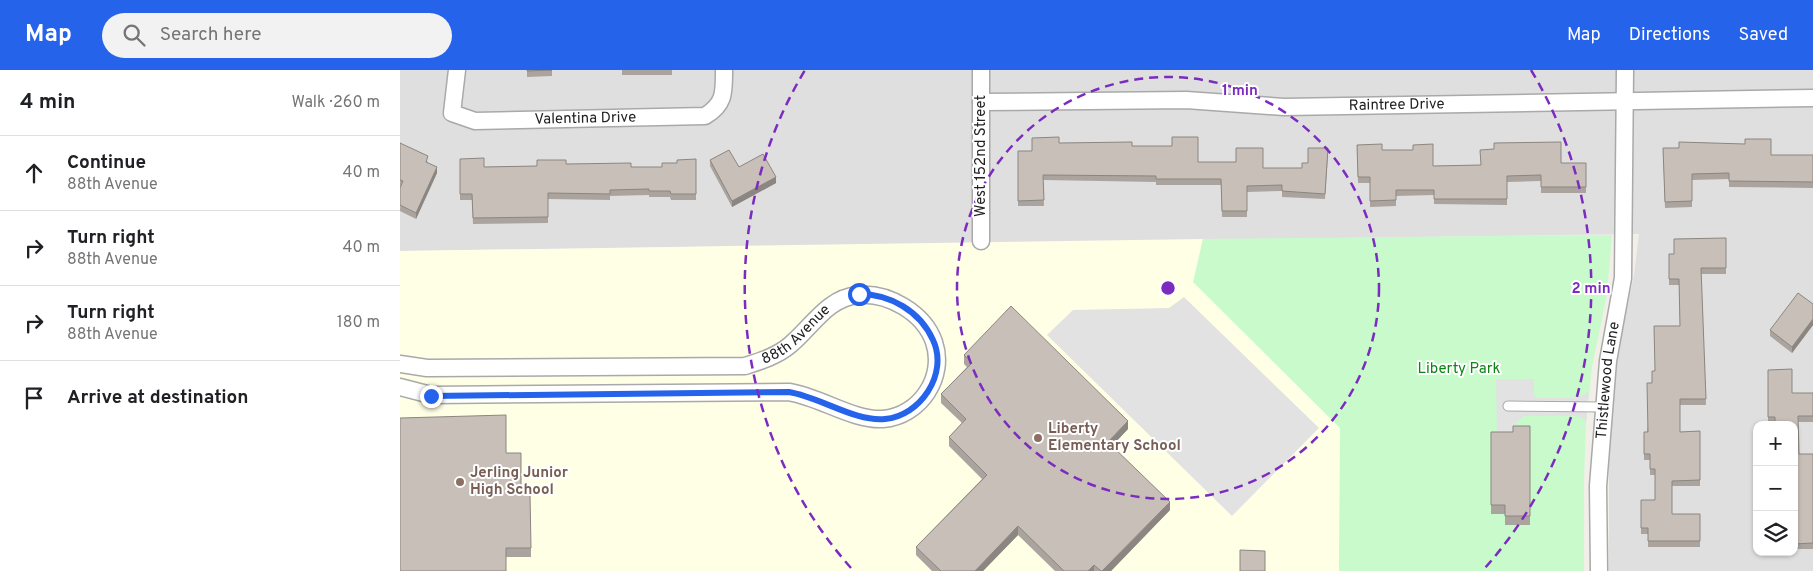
<!DOCTYPE html>
<meta charset="utf-8">
<style>
:root{--surface:#fff;--page:#f2f2f2;--text:#202124;--muted:#757577;--line:#e0e0e0;--accent:#2563eb}
body{margin:0;font-family:Overpass,sans-serif;background:var(--page);color:var(--text)}
.controls{position:absolute;right:15px;bottom:15px;display:grid;overflow:hidden;border-radius:10px;box-shadow:0 1px 4px #0004}
.controls button{width:45px;height:45px;display:grid;place-items:center;padding:0;border:0;border-bottom:1px solid var(--line);background:var(--surface);color:var(--text);font:25px sans-serif}
.stop{position:absolute;width:15px;height:15px;margin:-11px;border:4px solid #2563eb;border-radius:50%;background:#fff}
.stop.end{background:#2563eb;border-color:#fff;box-shadow:0 1px 5px #0008}
.list{margin:0;padding:0;list-style:none}
h2{display:flex;justify-content:space-between;align-items:center;height:65px;margin:0;padding:0 20px;font-size:21px}
h2 small{font-size:16px;font-weight:400;color:var(--muted)}
.list li{display:grid;grid-template-columns:32px 1fr auto;gap:15px;align-items:center;box-sizing:border-box;height:75px;padding:0 20px;border-top:1px solid var(--line)}
.list b{display:block;font-size:19px;white-space:nowrap}
.list p{margin:0;font-size:16px;white-space:nowrap;color:var(--muted)}
.list em{font-size:16px;font-style:normal;color:var(--muted)}
.icon{flex:none;width:28px;height:28px;fill:none;stroke:currentColor;stroke-width:2;stroke-linecap:round;stroke-linejoin:round}
.map{position:relative;flex:none;width:1413px;height:501px;overflow:hidden}
header{display:flex;align-items:center;gap:30px;box-sizing:border-box;height:70px;padding:0 25px;background:var(--accent);color:#fff}
header strong{font-size:24px}
nav{display:flex;gap:28px;margin-inline-start:auto;font-size:18px}
.search{width:350px;height:45px;background:var(--page);display:flex;align-items:center;gap:12px;box-sizing:border-box;padding:0 18px;border-radius:28px;color:var(--muted);font-size:19px}
main{display:flex}
aside{flex:1;background:var(--surface)}
.map>svg:first-child{display:block}
</style>
<header>
<strong>Map</strong>
<div class="search"><svg class="icon" aria-label="search" viewBox="0 0 24 24"><circle cx="10" cy="10" r="6"/><path d="M15 15l6 6"/></svg>Search here</div>
<nav><a>Map</a><a>Directions</a><a>Saved</a></nav>
</header>
<main>
<aside>
<h2>4 min<small>Walk · 260 m</small></h2>
<ul class="list">
<li><svg class="icon" aria-label="ahead" viewBox="0 0 24 24"><path d="M12 20V5M6 11l6-6 6 6"/></svg><div><b>Continue</b><p>88th Avenue</p></div><em>40 m</em></li>
<li><svg class="icon" aria-label="right" viewBox="0 0 24 24"><path d="M7 20v-9h11M14 6l5 5-5 5"/></svg><div><b>Turn right</b><p>88th Avenue</p></div><em>40 m</em></li>
<li><svg class="icon" aria-label="right" viewBox="0 0 24 24"><path d="M7 20v-9h11M14 6l5 5-5 5"/></svg><div><b>Turn right</b><p>88th Avenue</p></div><em>180 m</em></li>
<li><svg class="icon" aria-label="arrive" viewBox="0 0 24 24"><path d="M6 21V4h12l-3 4 3 4H6"/></svg><div><b>Arrive at destination</b></div></li>
</ul>
</aside>
<div class="map">
<svg width="1413" height="501" viewBox="0 0 1413 501">
<rect width="100%" height="100%" fill="#f2efe9"/>
<path fill="#e0dfdf" fill-rule="evenodd" d="M0 0H1413V501H1209V391L1214 318 1220 271 1234 205 1239 164 0 181ZM1357 355H1394V482H1357Z"/>
<path fill="#ffffe5" d="M803 169 794 212 941 358 939 501H0V181Z"/>
<path fill="#c8facc" d="M1212 165 1207 224 1192 297 1186 353 1184 411V501H939L940 358 793 212 803 169Z"/>
<path fill="#e2e2e2" d="M784 227 919 358 832 446 647 265 673 240 769 238Z
M1096 309H1134V326L1137 328H1176L1189 322 1186 353 1183 348 1176 346H1124L1115 354 1114 364 1097 365Z"/>
<g fill="none" stroke-linecap="round" stroke-linejoin="round">
<defs>
<path id="lane" d="M1108 336 1204 337"/>
<g id="street">
<path id="s1" d="M57 0 52 43 75 51 305 46C325 34 324 22 324 0"/>
<path d="M581 0V171"/>
<path id="s2" d="M581 32 786 30 884 37 1413 28"/>
<path id="s3" d="M0 294 27 298 345 296C361 291 377 286 390 275 412 257 427 228 458 225 488 222 524 243 534 272 546 307 520 346 483 349 454 351 420 327 389 322L31 325 0 317"/>
<path id="s4" d="M1199 501 1198 416 1208 291 1223 208 1225 0"/>
</g>
</defs>
<use href="#lane" stroke="#a9a9a9" stroke-width="11"/>
<use href="#street" stroke="#a9a9a9" stroke-width="19"/>
<use href="#lane" stroke="#fff" stroke-width="9"/>
<use href="#street" stroke="#fff" stroke-width="16"/>
</g>
<path fill="#aba49e" d="M127 0H152V6L127 7Z
M222 0H272V5H222Z
M0 73 28 92V93L37 103 16 149 0 141 1 116H0Z
M659 73 732 76 798 92 863 98H902L908 93 928 84 925 129 882 127V121L847 122V147H822L821 115H756V112L643 110 644 136H618V81H632Z
M957 75 1033 96 1186 93V123H1141V111L1107 112V135L1034 134V125L996 126V136L970 137V113H958Z
M1263 78 1371 85H1413V118L1329 117V109L1292 110V137L1265 138Z
M60 89 84 97 137 96 166 94 231 97H262L296 89V130H271L270 127H249V125L210 126V130L148 129V153L73 154 72 130H60Z
M310 90 339 97 376 113 332 137 310 96Z
M1326 168V204H1301L1306 335H1280V362L1300 361V416H1272V444H1300V477H1248V464H1241V430H1255V405H1250V390H1244V368L1247 362 1252 313 1255 301 1280 256 1279 215H1269V184H1274Z
M1413 234V255L1392 283 1370 266V260Z
M564 285 728 359 712 376 770 440 711 501H655L618 465 583 501H532L516 485V477L582 409 549 376V367L562 353 541 333V324L567 297 564 294Z
M1368 300 1392 323H1413V352H1398L1399 384H1413V479H1394V355L1375 353H1368Z
M1130 356V455H1105V444H1091V362H1113Z
M106 383 121 423 131 478V487H106Z"/>
<path fill="#8b8681" d="M37 97V103L16 149V143Z
M376 107V113L332 137V131Z
M1413 249V255L1392 283V277Z
M728 351V359L708 380V372Z
M770 432V440L711 501H702Z
M618 456V465L583 501H575Z
M694 495V501H688Z"/>
<path fill="#c7bfb8" stroke="#8b8681" d="M127 0H152L127 1Z
M659 67V73L732 72V76H772V67H798V92H836V78H863V98H902V93H908V78H928L925 124 882 121V115L847 116V141H822L821 109H756V106L643 105 644 130 618 131V81H632V68Z
M1345 69H1371V85H1413V112L1329 111V103L1292 104V131L1265 132 1263 78H1279V72L1345 74Z
M1161 72V93H1186V117H1141V105L1107 106V129H1034V120H996V130L970 131V107H958L957 75 982 74V80H1013V75L1033 74V96L1081 95 1080 80 1094 79V73Z
M0 73 28 86 26 92 37 97 16 143 0 135V118L3 111 0 110Z
M329 80 339 97 363 84 376 107 332 131 310 90Z
M84 88V97L137 96V90H166V94L231 93V97H262V93H277V90L296 89V124H271L270 121H249V119L210 120V124L148 123V147L73 148 72 124H60V89Z
M1326 168V198H1301L1306 329H1280V362L1300 361V410L1272 411V444H1300V471H1248V458H1241V430H1255V399H1250V384H1244V362H1248L1247 313H1252V301H1255L1254 256H1280L1279 209H1269V184H1274V169Z
M1398 223 1413 234V249L1392 277 1370 260Z
M611 236 728 351 708 372 770 432 702 501H701L694 495 688 501H664L618 456 575 501H541L516 477 587 405 549 367 566 349 541 324 572 293 564 285Z
M1392 299V323H1413V346H1398L1399 384H1413V473L1394 474V355H1375V347H1368V300Z
M106 345V383H121V423H130L131 478H106V501H0V348Z
M1113 356H1130V446H1105V435H1091V362H1113Z
M840 480 865 481V501H840Z"/>
<g fill="none" stroke-linecap="round" stroke-linejoin="round">
<path stroke="#2563eb" stroke-width="6" d="M31 326 389 322C420 327 455 352 485 349 520 346 549 304 533 270 520 241 490 224 459 224"/>
</g>
<g fill="none" stroke="#7b2cbf" stroke-width="2.5" stroke-dasharray="9 6">
<circle cx="768" cy="218" r="211"/>
<path d="M451 498A423 423 0 0 1 405 0M1131 0A423 423 0 0 1 1085 498"/>
</g>
<g fill="#8d6e63" stroke="#fff" stroke-width="2">
<circle cx="638" cy="368" r="5"/>
<circle cx="60" cy="412" r="5"/>
</g>
<g text-anchor="middle" dominant-baseline="central" stroke-width="4" stroke-linejoin="round" paint-order="stroke">
<g font-size="15" fill="#222" stroke="#fff">
<text stroke="none"><textPath href="#s2" startOffset="416">Raintree Drive</textPath></text>
<text stroke="none"><textPath href="#s1" startOffset="178">Valentina Drive</textPath></text>
<text transform="translate(581 86) rotate(-90)">West 152nd Street</text>
<text stroke="none"><textPath href="#s3" startOffset="406">88th Avenue</textPath></text>
<text stroke="none"><textPath href="#s4" startOffset="191">Thistlewood Lane</textPath></text>
</g>
<g font-size="15" fill="#0c8416" stroke="#fff">
<text x="1059" y="299">Liberty Park</text>
</g>
<g font-size="15" font-weight="bold" fill="#785e54" stroke="#fff" text-anchor="start">
<text x="648" y="359">Liberty<tspan x="648" dy="17">Elementary School</tspan></text>
<text x="70" y="403">Jerling Junior<tspan x="70" dy="17">High School</tspan></text>
</g>
</g>
<circle cx="768" cy="218" r="8" fill="#7b2cbf" stroke="#fff" stroke-width="2.5"/>
<g font-size="15" text-anchor="middle" font-weight="bold" fill="#7b2cbf" stroke="#fff" stroke-width="4" stroke-linejoin="round" paint-order="stroke">
<text x="840" y="25">1 min</text>
<text x="1191" y="223">2 min</text>
</g>
</svg>
<div class="controls">
<button>+</button>
<button>−</button>
<button><svg class="icon" aria-label="layers" viewBox="0 0 24 24"><path d="M12 4l9 5-9 5-9-5zM3 14l9 5 9-5"/></svg></button>
</div>
<div class="stop" style="left:459px;top:224px"></div>
<div class="stop end" style="left:31px;top:326px"></div>
</div>
</main>
